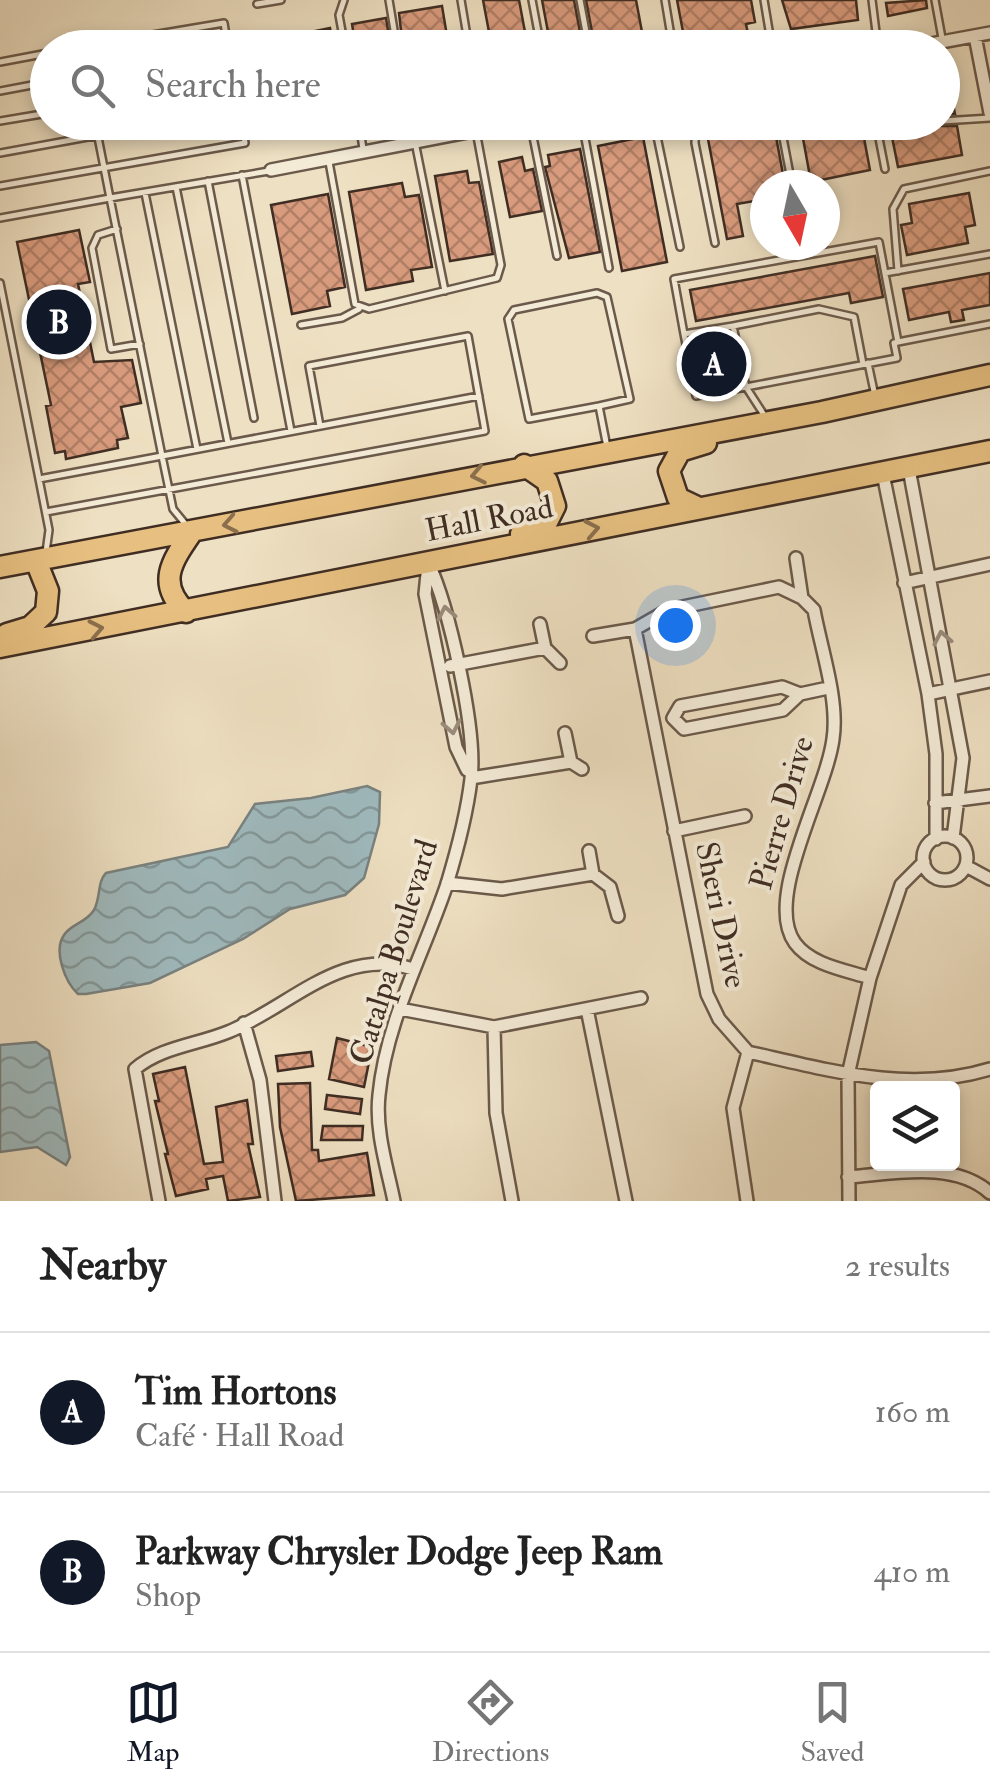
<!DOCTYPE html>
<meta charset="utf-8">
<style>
:root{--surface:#fff;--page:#f6f6f6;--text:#222;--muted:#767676;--line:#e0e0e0;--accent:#111827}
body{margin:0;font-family:"IM FELL Double Pica",serif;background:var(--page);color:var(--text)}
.controls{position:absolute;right:30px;bottom:30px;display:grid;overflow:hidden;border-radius:10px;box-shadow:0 5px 15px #0003}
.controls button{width:90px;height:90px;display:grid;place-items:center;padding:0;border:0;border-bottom:2px solid var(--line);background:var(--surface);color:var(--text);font:50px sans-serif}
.compass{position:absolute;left:750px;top:170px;width:90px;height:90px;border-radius:50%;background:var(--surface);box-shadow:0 5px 15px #0003;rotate:171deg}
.you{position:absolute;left:675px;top:625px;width:35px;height:35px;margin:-25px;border:8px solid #fff;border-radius:50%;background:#1a73e8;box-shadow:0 0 0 15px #1a73e833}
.badge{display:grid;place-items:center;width:65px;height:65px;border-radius:50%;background:var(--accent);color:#fff;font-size:32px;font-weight:700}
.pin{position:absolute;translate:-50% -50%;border:5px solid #fff;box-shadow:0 2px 10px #0006}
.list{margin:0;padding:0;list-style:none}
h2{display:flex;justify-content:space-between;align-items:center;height:130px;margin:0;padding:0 40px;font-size:42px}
h2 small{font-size:32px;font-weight:400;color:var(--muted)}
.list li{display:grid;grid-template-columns:65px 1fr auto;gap:30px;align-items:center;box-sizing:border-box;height:160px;padding:0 40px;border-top:2px solid var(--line)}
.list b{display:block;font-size:38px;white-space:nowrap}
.list p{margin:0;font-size:32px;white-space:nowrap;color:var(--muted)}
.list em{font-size:32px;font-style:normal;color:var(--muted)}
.icon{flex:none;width:55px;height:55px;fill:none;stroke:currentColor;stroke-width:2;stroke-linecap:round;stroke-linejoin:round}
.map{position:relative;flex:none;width:990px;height:1201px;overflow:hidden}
.search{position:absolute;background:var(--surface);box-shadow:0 5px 15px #0003;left:30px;right:30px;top:30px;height:110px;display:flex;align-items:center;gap:25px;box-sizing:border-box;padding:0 35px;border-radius:55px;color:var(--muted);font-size:38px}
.sheet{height:450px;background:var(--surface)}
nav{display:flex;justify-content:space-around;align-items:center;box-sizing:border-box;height:140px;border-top:2px solid var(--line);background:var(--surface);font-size:28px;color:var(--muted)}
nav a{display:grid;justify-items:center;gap:5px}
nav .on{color:var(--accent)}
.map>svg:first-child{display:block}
</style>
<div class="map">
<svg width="990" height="1201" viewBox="0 0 990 1201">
<defs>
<pattern id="water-waves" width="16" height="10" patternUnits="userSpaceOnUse" patternTransform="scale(2.5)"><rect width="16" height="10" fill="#9fbabe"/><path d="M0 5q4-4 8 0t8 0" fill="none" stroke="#83989a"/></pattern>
<pattern id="building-cross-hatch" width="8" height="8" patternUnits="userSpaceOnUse" patternTransform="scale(2.5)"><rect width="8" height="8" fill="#d99b7d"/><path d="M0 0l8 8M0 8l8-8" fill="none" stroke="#b17f66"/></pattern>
</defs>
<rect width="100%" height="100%" fill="#eee0c2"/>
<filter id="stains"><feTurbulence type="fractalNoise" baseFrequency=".002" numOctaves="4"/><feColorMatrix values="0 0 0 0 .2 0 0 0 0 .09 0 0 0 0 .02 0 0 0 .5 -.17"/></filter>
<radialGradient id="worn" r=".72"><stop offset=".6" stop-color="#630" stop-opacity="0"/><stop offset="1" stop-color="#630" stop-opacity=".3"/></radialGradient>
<path fill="url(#water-waves)" stroke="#798280" stroke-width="2.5" d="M367 786 380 792 379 824 364 878 345 895 290 909 243 939 150 983 86 994H78C65 982 53 951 64 935 71 924 86 923 94 910 101 897 97 882 106 873L228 847 255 804 311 798Z
M36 1042 49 1051 70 1157 66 1165 37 1147 0 1152V1045Z"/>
<path fill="url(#building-cross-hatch)" stroke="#3f2d23" stroke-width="2.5" d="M483 0H519L528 48H492Z
M542 0H574L583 48H551Z
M586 0H636L645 48H595Z
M677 0H751L755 22 746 24 749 39 692 48 690 36 684 37Z
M782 0H856L858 20 791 29Z
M926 0 927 8 888 16 886 3Z
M442 6 449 48H403L399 13Z
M386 18 391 48H356L352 24Z
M330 28 334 48H257V43Z
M947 72 955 114 942 115V73Z
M760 122 761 129 774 126 785 185H765V199L737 204 743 236 727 239 708 139 714 138 711 124Z
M800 122H861L870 170 811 182Z
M939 126H957L962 155 898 167 892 137Z
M643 137 667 262 622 271 598 146Z
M580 149 600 252 569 258 545 167 550 166 548 155Z
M522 157 525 171 533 169 542 211 510 217 499 162Z
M467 171 469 183 479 182 493 254 450 261 435 176Z
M402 183 405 197 419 195 432 267 411 270 413 281 366 290 349 192Z
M969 193 975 225 965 227 968 243 907 255 901 225 912 223 909 204Z
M328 194 345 287 327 291 330 306 292 314 271 205Z
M79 230 90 282 78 284 94 362 132 360 141 403 121 407 128 438 117 440 118 448 66 459 65 451 55 453 46 406 51 405 17 242Z
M875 256 883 297 851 303 849 293 696 321 690 290Z
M990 273V305L962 310 964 320 951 322 949 312 909 320 903 289Z
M720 345 726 348 732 379 703 384 697 349Z
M337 1038 372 1047 364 1087 329 1079Z
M311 1052 313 1066 278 1071 276 1056Z
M185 1067 204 1164 223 1162 216 1107 247 1100 253 1144H248L260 1197 228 1201 223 1176 206 1179 208 1189 176 1196 165 1154H168L155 1101H159L153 1074Z
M310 1083 312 1150H318L319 1161 367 1153 374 1195 296 1201 280 1127 278 1084Z
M327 1095 362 1099 360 1114 325 1109Z
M323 1126H363L362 1140H321Z"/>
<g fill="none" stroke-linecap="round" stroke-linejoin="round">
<defs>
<path id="lane" d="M344 0 339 15 345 48
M389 0 397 48
M461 0 469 48
M532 0 541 48
M580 0 589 48
M665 0 673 48
M764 0 772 48
M872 0 878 48
M935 0 942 38
M257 4 281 0
M81 47 224 23 228 48
M0 62 48 53
M0 91 48 82
M0 121 48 113
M942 121 990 118
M359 122 363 149
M411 122 445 291
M530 122 557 256
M582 122 609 268
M654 122 680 247
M696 122 695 143 715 243
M780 122 792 185
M876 122 878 133
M0 153 170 122
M329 162 355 304 369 309 497 278 501 265 476 131
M885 169 878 133 934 122
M269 171 110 198 162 456 479 396
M242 175 291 431
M208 181 254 418
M0 186 245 143 242 122
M176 187 228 443
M145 193 197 449
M0 218 110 198 95 122
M117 229 98 235 92 248 111 349 140 344
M879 242 898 342 894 343 897 358 746 387 733 326 684 334 674 279Z
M898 271 893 209 904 189 990 171
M885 273 990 254
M0 283 39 479
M301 325 342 318 359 309
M733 326 819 309 854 317 863 364
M684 334 696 396 746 387 766 418
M898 342 990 324
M686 345 735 336
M868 363 875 396
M599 406 630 399 607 297 597 293 514 310 508 319 529 419 599 406 607 447
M46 512 485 431 468 336 309 366 320 426
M46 552 49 530 39 479 162 456 173 509 187 526"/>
<path id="street" d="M975 36 990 113
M909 48 990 33
M271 170 519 122
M909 469 963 758 953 838
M883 474 928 694 936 754V839
M796 558 802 598 814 610C821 649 839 700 833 739 826 793 763 899 795 943 811 965 845 970 870 978
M428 564 425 594 456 747 467 770
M904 583 990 564
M540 624 545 648 560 663
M635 629 707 994 719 1019 748 1052
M593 636 635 629 668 610 779 587 802 598
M450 666 545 648
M800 694 783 710 684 729 673 718 680 706 782 687 800 694 828 688
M928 694 990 681
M565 733 571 762
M471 778 571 762 582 769
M935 803 990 796
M674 831 745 816
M923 858a22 22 0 1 1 44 0a22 22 0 1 1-44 0Z
M589 851 593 874 610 887 618 916
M966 866 990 879
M447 883 502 889 593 874
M400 1009 494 1027 641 998
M587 1009 626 1201
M244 1023 260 1080 275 1201
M494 1027 496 1113 512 1201
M748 1052C828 1070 909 1094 990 1069
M848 1177C892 1174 954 1160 990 1193
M159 1201 135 1069C161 1047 196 1045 228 1032 290 1007 341 946 413 969
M394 1201C387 1167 375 1130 379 1095 386 1021 424 953 447 884 457 851 467 813 471 779 477 730 449 607 428 562
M747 1201 733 1108 748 1052
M849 1201 848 1075 870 978 901 885 924 862"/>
<path id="highway" d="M699 508 678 498 669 471 680 451 706 443
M521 534 545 526 555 506 547 481 524 465
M0 567 822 412 990 375
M186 612C156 583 172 561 192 532
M7 634 30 627 46 612 48 591 36 561
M0 647 990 451"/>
</defs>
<use href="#lane" stroke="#6b5a4b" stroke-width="10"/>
<use href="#street" stroke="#6b5a4b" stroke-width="16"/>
<use href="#highway" stroke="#3f2d23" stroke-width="25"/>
<use href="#lane" stroke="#f4ebd7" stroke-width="5"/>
<use href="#street" stroke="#f4ebd7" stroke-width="11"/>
<use href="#highway" stroke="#e7c081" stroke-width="20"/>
</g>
<defs><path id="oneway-chevron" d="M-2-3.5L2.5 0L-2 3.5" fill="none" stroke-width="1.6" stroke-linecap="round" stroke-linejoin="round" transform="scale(2.5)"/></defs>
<g stroke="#8b6f4d">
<use href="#oneway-chevron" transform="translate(478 475) rotate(168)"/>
<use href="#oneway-chevron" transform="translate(230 524) rotate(169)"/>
<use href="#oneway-chevron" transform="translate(592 529) rotate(-11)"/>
<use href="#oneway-chevron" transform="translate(96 629) rotate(-11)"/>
</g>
<g stroke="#9a8c7d">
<use href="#oneway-chevron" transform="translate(446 613) rotate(-101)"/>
<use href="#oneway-chevron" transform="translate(942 638) rotate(-101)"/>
<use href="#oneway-chevron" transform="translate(452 727) rotate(79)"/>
</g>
<g text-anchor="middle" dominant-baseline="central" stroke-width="8" stroke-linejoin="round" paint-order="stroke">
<g font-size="32" fill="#3f2d23" stroke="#f4ebd7">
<text transform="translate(489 519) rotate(-11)">Hall Road</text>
<text transform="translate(782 813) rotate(-74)">Pierre Drive</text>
<text transform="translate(721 915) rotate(78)">Sheri Drive</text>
<text transform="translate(394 952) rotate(-73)">Catalpa Boulevard</text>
</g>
</g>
<rect width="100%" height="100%" filter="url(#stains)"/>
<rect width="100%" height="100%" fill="url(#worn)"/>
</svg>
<div class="controls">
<button><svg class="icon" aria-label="layers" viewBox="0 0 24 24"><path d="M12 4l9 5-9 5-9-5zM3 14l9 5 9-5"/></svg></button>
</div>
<svg class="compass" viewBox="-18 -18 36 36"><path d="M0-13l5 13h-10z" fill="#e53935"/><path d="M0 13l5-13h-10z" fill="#767676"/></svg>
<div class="you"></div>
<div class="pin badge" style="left:714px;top:364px">A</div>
<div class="pin badge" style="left:59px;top:322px">B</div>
<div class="search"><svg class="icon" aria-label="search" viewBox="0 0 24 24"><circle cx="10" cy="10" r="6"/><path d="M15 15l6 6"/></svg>Search here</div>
</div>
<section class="sheet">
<h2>Nearby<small>2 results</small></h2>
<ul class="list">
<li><span class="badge">A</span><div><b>Tim Hortons</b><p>Café · Hall Road</p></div><em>160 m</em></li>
<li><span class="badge">B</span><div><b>Parkway Chrysler Dodge Jeep Ram</b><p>Shop</p></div><em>410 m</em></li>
</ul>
</section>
<nav>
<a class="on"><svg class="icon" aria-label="map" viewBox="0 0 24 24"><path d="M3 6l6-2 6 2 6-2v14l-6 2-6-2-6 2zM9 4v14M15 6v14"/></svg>Map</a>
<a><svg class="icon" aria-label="directions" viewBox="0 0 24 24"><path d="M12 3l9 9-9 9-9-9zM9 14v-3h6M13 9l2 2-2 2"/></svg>Directions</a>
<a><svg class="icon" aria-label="saved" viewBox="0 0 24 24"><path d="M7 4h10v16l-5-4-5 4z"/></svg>Saved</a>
</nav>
